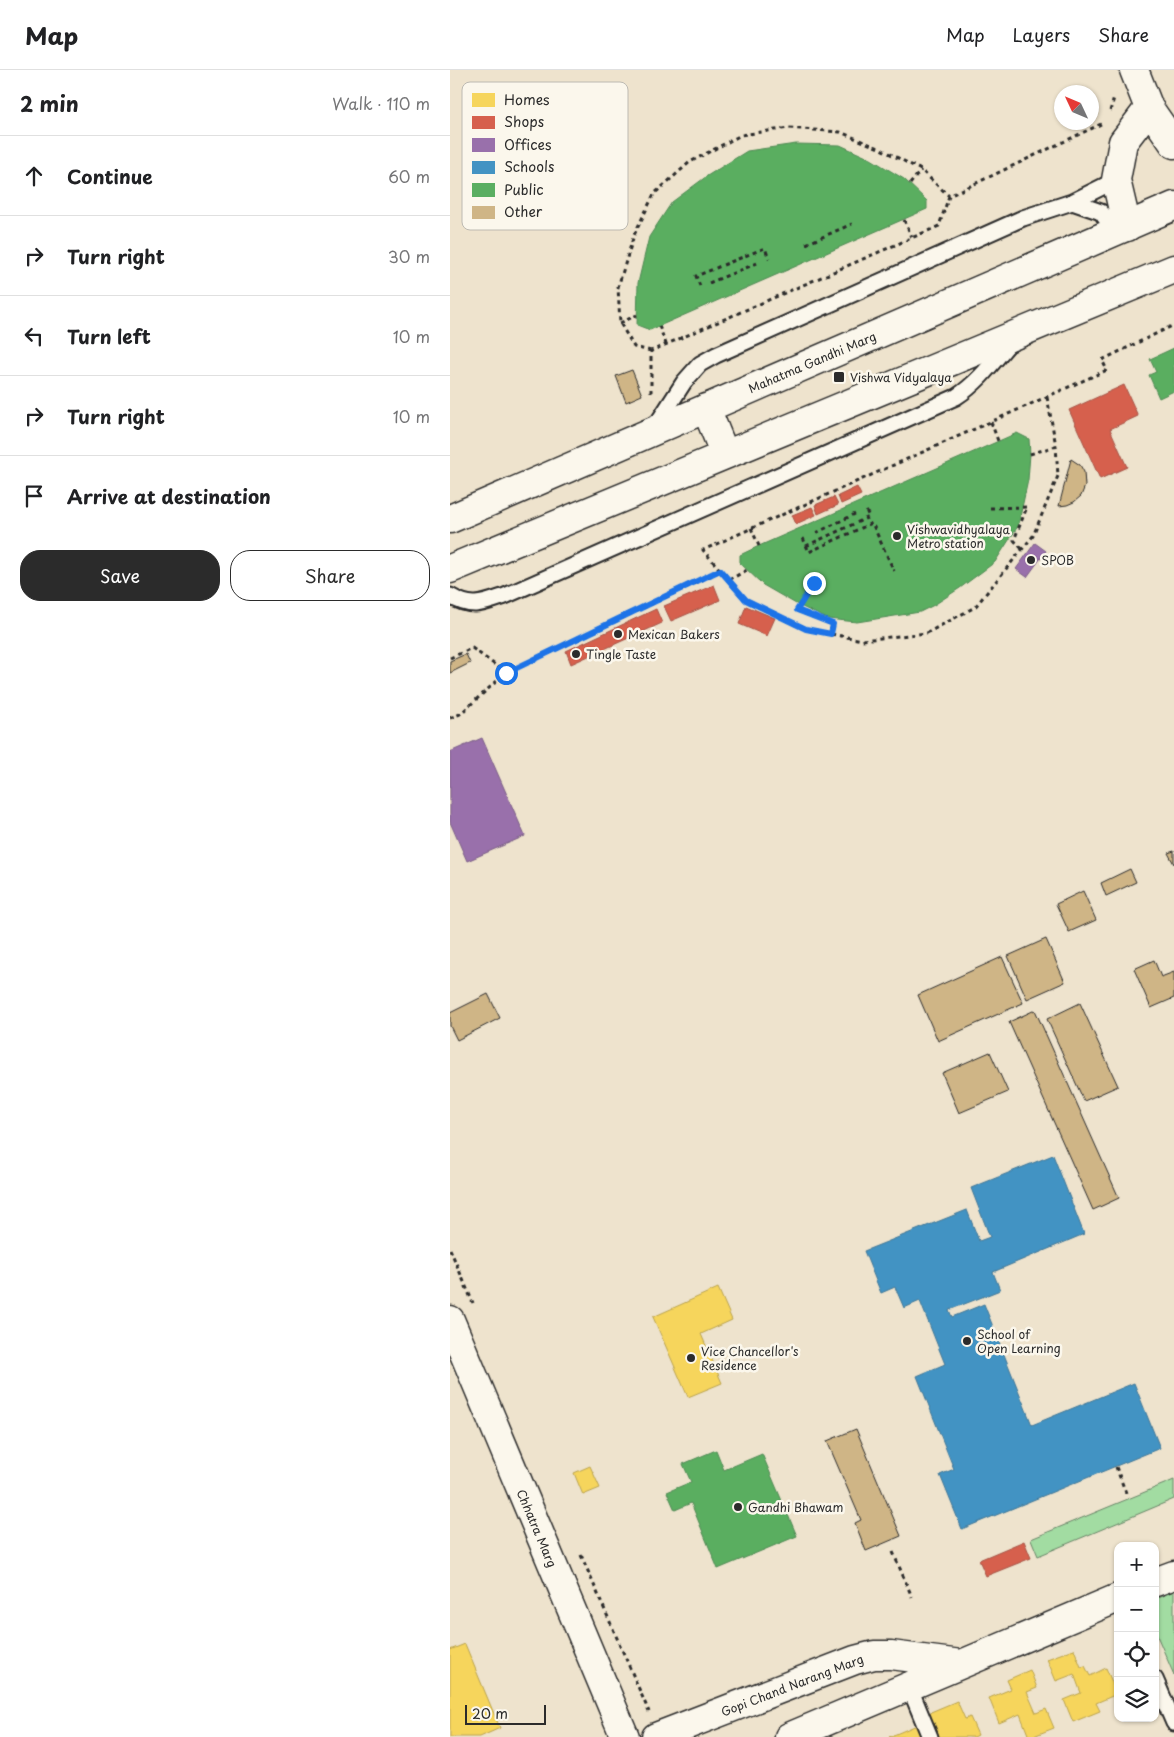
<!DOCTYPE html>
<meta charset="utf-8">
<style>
:root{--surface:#fff;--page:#f6f6f6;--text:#202124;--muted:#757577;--line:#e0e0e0;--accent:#2b2b2b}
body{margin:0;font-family:"Playpen Sans",sans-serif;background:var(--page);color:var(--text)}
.controls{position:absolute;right:15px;bottom:15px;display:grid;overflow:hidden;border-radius:10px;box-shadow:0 1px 4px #0004}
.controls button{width:45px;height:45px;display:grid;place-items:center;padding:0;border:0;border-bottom:1px solid var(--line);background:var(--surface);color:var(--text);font:25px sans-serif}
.compass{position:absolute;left:604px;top:15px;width:45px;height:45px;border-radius:50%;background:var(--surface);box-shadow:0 1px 4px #0004;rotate:314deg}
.scale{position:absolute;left:15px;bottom:12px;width:81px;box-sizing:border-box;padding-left:5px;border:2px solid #2b2b2b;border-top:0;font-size:14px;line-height:18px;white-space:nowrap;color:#2b2b2b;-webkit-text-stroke:4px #fbf7ec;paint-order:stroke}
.stop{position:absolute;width:15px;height:15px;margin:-11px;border:4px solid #1a73e8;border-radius:50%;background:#fff}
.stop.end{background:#1a73e8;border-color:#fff;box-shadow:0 1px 5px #0008}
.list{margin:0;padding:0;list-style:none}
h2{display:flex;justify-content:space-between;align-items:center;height:65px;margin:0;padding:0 20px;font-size:21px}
h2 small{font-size:16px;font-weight:400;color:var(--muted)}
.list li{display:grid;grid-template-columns:32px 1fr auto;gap:15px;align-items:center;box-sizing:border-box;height:80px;padding:0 20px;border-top:1px solid var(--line)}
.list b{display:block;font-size:19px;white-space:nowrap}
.list em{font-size:16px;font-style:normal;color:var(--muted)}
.actions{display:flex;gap:10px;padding:15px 20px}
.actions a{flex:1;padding:11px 0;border:1px solid var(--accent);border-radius:20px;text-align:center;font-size:18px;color:var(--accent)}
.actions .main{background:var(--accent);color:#fff}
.icon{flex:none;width:28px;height:28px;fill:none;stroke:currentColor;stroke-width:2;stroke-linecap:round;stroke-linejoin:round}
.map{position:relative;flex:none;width:724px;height:1667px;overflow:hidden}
header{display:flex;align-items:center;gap:30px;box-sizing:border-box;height:70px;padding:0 25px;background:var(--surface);border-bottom:1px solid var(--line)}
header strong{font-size:24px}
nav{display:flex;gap:28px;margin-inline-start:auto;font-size:18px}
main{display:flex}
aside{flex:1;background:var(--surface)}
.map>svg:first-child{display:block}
</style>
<header>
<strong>Map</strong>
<nav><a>Map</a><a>Layers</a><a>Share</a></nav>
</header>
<main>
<aside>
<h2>2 min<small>Walk · 110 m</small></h2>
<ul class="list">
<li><svg class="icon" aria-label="ahead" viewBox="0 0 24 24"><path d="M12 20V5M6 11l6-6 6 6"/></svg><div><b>Continue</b></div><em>60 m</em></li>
<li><svg class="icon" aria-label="right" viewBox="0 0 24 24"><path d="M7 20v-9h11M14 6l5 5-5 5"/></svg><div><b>Turn right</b></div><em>30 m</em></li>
<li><svg class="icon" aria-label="left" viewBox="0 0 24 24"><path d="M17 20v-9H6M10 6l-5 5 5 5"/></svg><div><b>Turn left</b></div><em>10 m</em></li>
<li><svg class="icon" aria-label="right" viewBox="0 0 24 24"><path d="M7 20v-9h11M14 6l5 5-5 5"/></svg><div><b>Turn right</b></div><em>10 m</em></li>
<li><svg class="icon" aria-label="arrive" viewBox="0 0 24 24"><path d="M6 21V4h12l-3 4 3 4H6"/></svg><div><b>Arrive at destination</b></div></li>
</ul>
<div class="actions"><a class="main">Save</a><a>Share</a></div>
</aside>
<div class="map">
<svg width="724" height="1667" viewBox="0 0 724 1667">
<rect width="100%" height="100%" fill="#eee3cd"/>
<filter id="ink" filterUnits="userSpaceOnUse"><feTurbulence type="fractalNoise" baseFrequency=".02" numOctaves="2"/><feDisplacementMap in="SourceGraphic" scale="10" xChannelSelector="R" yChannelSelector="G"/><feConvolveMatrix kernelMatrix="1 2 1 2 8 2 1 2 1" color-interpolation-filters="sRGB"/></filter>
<g filter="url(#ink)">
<path fill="#a2dca2" stroke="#668466" d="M724 1410V1429L588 1486 581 1469Z
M724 1521V1605L705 1561V1529Z"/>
<path fill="#f6d55c" stroke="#b9a24d" d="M268 1218 282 1250 251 1264 272 1313 238 1327 203 1247Z
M140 1396 150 1418 133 1425 124 1403Z
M15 1574 50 1658 30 1667H0V1580Z
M624 1579 631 1597 635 1596 640 1606 656 1598 667 1624 646 1633 650 1641 623 1652 614 1630 631 1623 624 1604 606 1611 597 1589Z
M580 1600 587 1618 577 1622 586 1643 596 1639 604 1658 581 1667H579L570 1644 549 1653 539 1628 561 1619 557 1610Z
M507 1631 515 1649 520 1647 528 1665 524 1667H486L476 1644Z
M467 1655 472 1667H439Z"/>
<path fill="#d6604d" stroke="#a35043" d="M674 315 688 346 660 359 677 397 650 409 619 340Z
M407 417 411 425 391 434 388 426Z
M384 427 388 435 368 444 365 435Z
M362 437 366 445 346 454 342 445Z
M264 515 270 530 221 551 214 536Z
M296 536 325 548 317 566 289 554Z
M206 539 212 553 121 594 116 581Z
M574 1471 581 1488 536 1506 529 1490Z"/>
<path fill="#9970ab" stroke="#785b85" d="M585 473 596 481 577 507 566 499Z
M32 668 75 766 17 791 0 752V682Z"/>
<path fill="#4393c3" stroke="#3c7495" d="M603 1085 634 1164 543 1202 550 1220 499 1240 502 1247 534 1234 582 1355 684 1313 710 1378 512 1459 490 1405 504 1399 467 1306 495 1294 470 1231 454 1238 445 1217 431 1223 414 1181 517 1140 529 1171 540 1167 521 1118Z"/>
<path fill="#5aae61" stroke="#4c8751" d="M346 74 390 75 421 89 454 109 477 131V139L200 260 187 255 188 213 199 167 222 132 257 106 297 81Z
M724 278V321L709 328 699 305 706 302 700 289Z
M567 363 579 369 580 384 578 410 568 456 545 492 510 518 484 535 470 542 407 552 377 549 346 534 313 515 290 493V485L309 476Z
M266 1380 274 1400 312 1384 347 1466 268 1499 241 1433 225 1440 217 1422 241 1412 233 1394Z"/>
<path fill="#cfb586" stroke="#2b2b2b" d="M182 300 192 325 176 332 166 306Z
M621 389 630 395 634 402 635 416 631 426 624 432 617 435 609 436Z
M16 584 20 593 0 603V591Z
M724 781V794L718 783Z
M680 799 686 812 656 826 651 813Z
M633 821 646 850 619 862 606 834Z
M596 869 615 912 577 929 558 886Z
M552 887 573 933 488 971 468 925Z
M704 890 711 907 724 902V928L701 938 684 899Z
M38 924 50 948 7 970 0 956V943Z
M630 933 668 1016 634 1031 597 949Z
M585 940 669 1128 643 1140 559 952Z
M540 982 558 1022 509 1043 492 1003Z
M406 1359 451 1466 416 1481 405 1453 411 1450 377 1371Z"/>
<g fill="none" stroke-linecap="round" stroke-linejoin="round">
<defs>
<path id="lane" d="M622 132 666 110
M205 357 234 312 250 294 266 285 573 148 622 132 651 142 665 161
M0 526C22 539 32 534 55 526L506 327C528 313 544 291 561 271
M705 1609 724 1653
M459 1616 480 1667"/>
<path id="secondary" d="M684 0 699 38 724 74
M677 157 666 110 673 72 699 38
M0 1250 175 1667
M705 1512 724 1505
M206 1667 405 1590 424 1585H441L511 1594
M339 1667 668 1528"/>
<path id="primary" d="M256 338 275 385
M0 449 724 136
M0 499 724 199"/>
</defs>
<use href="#lane" stroke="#2b2b2b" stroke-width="19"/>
<use href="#secondary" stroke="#2b2b2b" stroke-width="31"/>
<use href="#primary" stroke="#2b2b2b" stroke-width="31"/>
<path stroke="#2b2b2b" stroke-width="3" stroke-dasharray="4 4" stroke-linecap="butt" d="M660 41 664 28
M460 114 471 100
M454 150 462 167
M356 174 402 154
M259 213 310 192
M250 216 246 206 315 178 319 189
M170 253 187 245
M209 256 216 274
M201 281 184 277 170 253 168 217 184 165 204 124 240 92 291 65 339 58 390 62 429 78 471 100 499 126
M201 323V281L489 156 499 126 651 54
M597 327 606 376 608 406 583 466 525 537 477 563 412 570 356 559 296 530 253 480 657 300 652 290 724 255
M541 352 548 371
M580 384 606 376
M540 438 577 437 564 470 572 479
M301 458 309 476
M366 463 405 444
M353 468 359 482 422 453 444 501
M356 476 419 447 416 440
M279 510 297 500
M364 513 347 540 383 554 381 564
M0 588 22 578 56 603
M0 648 10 644 56 603 271 500
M0 1179 23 1233
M666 1397 676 1423
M443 1482 462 1527
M131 1485 199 1642"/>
<use href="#lane" stroke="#fbf7ec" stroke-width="15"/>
<use href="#secondary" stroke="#fbf7ec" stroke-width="28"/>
<use href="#primary" stroke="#fbf7ec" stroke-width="28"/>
</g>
</g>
<g fill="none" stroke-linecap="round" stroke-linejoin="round" filter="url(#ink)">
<path stroke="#1a73e8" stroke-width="6" d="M56 603 270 500 296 530 356 559 381 564 383 554 347 540 364 513"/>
</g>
<g fill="#2b2b2b" stroke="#fbf7ec" stroke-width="2">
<rect x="383" y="301" width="12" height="12" rx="2.5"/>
<circle cx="447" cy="466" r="5"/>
<circle cx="581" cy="490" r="5"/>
<circle cx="168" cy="564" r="5"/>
<circle cx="126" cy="584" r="5"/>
<circle cx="517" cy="1271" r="5"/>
<circle cx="241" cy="1288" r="5"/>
<circle cx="288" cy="1437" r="5"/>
</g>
<g text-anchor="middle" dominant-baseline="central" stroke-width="5" stroke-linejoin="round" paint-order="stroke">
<g font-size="12" fill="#2b2b2b" stroke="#fbf7ec">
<text transform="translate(362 292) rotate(-23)">Mahatma Gandhi Marg</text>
<text transform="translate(87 1458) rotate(67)">Chhatra Marg</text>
<text transform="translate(342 1615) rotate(-21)">Gopi Chand Narang Marg</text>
</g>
<g font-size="12" fill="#2b2b2b" stroke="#fbf7ec" text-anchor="start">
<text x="400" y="307">Vishwa Vidyalaya</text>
<text x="457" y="459">Vishwavidhyalaya<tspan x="457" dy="14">Metro station</tspan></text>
<text x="591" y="490">SPOB</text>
<text x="178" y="564">Mexican Bakers</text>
<text x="136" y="584">Tingle Taste</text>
<text x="527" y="1264">School of<tspan x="527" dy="14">Open Learning</tspan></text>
<text x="251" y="1281">Vice Chancellor's<tspan x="251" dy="14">Residence</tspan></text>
<text x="298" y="1437">Gandhi Bhawam</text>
</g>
</g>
<rect x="12" y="12" width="166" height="148" rx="8" fill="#fbf7ec" stroke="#bdbab2" stroke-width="1"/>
<rect x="22" y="23" width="23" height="14" fill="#f6d55c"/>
<rect x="22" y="46" width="23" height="13" fill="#d6604d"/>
<rect x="22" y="68" width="23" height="14" fill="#9970ab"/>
<rect x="22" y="91" width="23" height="13" fill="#4393c3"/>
<rect x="22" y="113" width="23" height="14" fill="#5aae61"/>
<rect x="22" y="136" width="23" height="13" fill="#cfb586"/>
<g font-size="14" fill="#2b2b2b">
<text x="54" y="35">Homes</text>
<text x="54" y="57">Shops</text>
<text x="54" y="80">Offices</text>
<text x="54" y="102">Schools</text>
<text x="54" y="125">Public</text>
<text x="54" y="147">Other</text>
</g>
</svg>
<div class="controls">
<button>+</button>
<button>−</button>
<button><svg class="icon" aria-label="locate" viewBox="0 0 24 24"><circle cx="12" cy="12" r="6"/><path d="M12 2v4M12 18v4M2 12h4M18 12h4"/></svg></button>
<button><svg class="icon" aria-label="layers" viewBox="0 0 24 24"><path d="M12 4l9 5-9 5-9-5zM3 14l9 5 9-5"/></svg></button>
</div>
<svg class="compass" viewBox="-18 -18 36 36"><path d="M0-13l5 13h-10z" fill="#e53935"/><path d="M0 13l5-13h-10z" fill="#757577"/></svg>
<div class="scale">20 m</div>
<div class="stop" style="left:56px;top:603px"></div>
<div class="stop end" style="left:364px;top:513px"></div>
</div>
</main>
